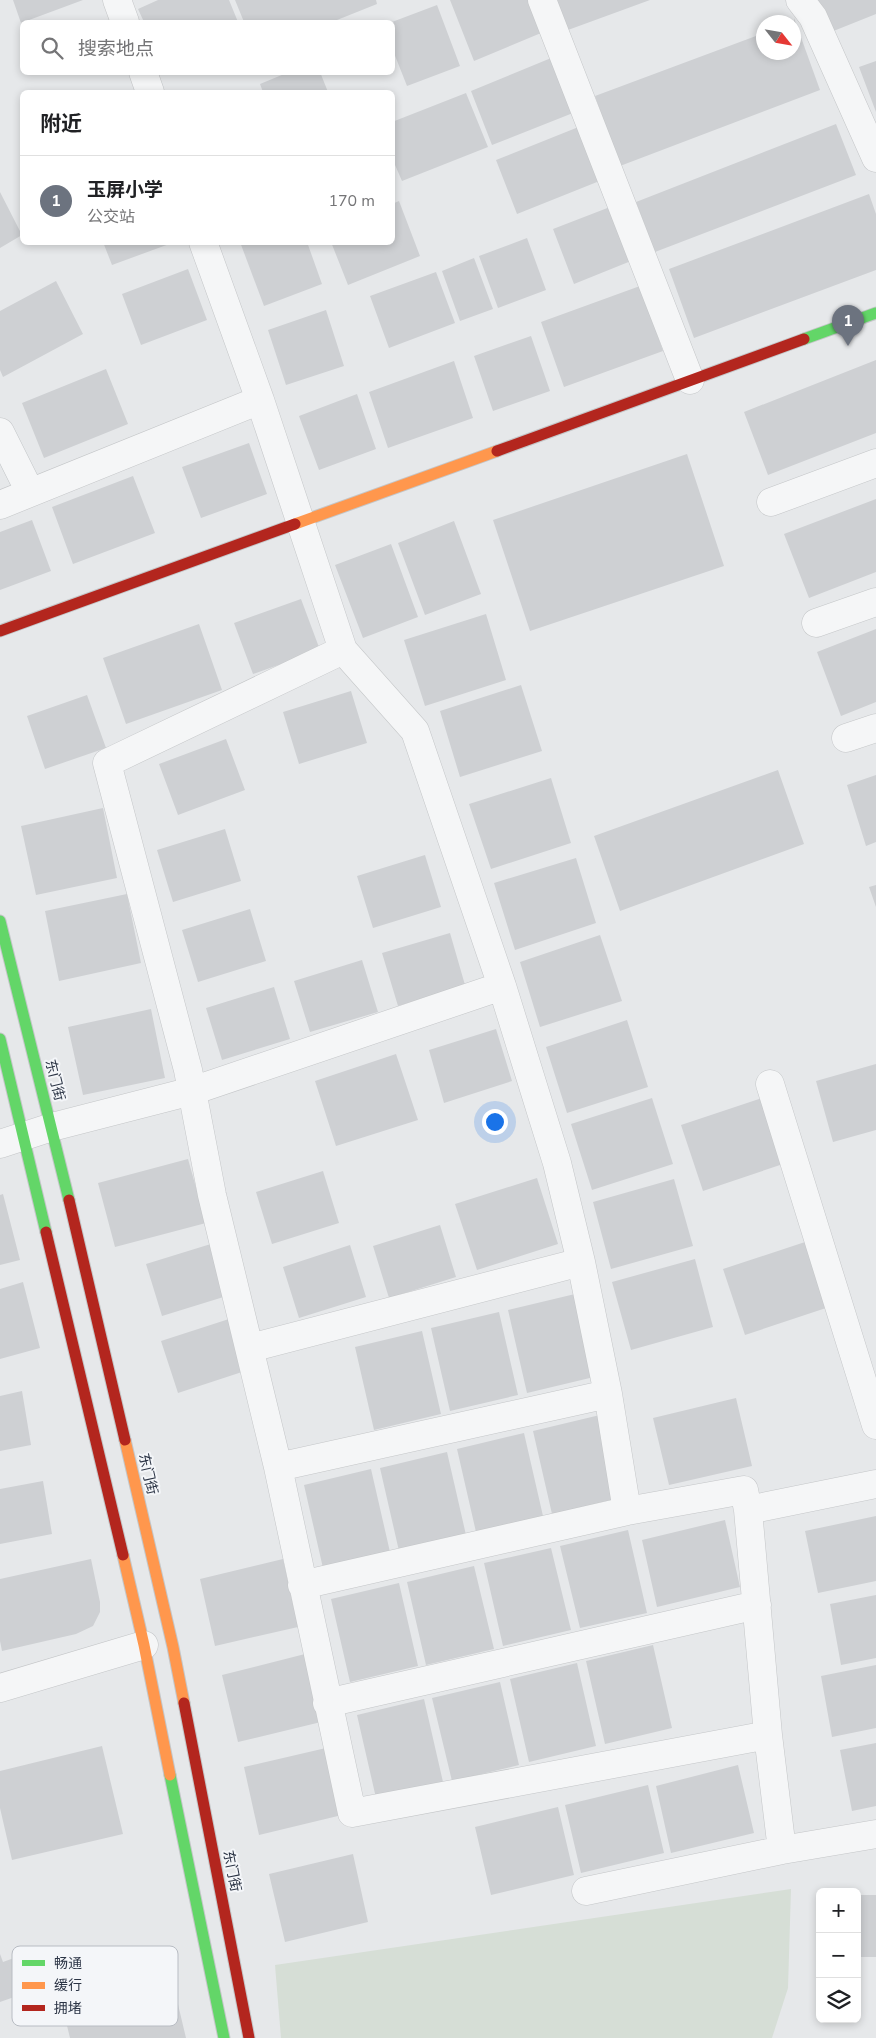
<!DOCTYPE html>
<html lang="zh">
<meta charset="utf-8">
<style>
:root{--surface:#fff;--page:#f2f2f2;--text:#202124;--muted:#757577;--line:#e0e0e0;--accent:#6c737f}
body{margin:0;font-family:"Nunito Sans","Noto Sans SC",sans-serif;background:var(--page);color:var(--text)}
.controls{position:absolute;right:15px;bottom:15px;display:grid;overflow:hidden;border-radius:8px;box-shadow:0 2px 8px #0003}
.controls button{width:45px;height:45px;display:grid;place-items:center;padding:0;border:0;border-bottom:1px solid var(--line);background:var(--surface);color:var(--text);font:25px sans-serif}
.compass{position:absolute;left:756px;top:15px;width:45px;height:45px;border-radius:50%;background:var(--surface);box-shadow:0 2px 8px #0003;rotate:121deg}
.you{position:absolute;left:494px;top:1121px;width:18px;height:18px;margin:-12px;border:4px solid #fff;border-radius:50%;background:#1a73e8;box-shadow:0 0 0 8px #1a73e833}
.badge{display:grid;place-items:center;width:32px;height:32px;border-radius:50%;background:var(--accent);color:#fff;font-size:16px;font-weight:700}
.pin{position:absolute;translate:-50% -41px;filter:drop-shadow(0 1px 2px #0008)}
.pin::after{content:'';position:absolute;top:26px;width:18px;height:15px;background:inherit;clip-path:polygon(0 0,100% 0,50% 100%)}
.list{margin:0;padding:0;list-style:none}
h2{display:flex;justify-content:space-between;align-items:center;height:65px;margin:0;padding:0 20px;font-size:21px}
h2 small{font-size:16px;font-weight:400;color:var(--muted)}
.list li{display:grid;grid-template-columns:32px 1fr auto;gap:15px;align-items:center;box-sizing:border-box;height:90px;padding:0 20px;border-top:1px solid var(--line)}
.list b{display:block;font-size:19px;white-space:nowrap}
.list p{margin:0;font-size:16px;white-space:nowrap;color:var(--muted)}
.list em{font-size:16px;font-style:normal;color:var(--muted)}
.icon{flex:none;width:28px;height:28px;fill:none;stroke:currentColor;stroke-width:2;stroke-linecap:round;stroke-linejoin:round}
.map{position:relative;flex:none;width:876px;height:2038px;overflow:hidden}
.search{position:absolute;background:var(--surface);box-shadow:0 2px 8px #0003;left:20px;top:20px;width:375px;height:55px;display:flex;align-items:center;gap:12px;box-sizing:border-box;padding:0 18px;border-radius:8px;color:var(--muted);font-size:19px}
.panel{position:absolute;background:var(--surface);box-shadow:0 2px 8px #0003;left:20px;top:90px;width:375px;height:155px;border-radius:8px}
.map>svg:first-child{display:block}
</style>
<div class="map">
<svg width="876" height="2038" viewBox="0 0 876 2038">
<rect width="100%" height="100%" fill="#e6e8ea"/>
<path fill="#d6ded6" d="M791 1889 788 1988 772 2038H281L275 1965Z"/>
<path fill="#ced0d3" d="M13 0H83L21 23Z
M158 0H229L238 22H144L138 9Z
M235 0H376L377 4 332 22H244Z
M450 0H528L541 33 474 61Z
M557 0H650L568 30Z
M818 0H876V14L831 32Z
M437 5 460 66 407 86 392 48V22Z
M794 18 820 90 620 166 595 96 764 33V52H794Z
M556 56 578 111 492 145 471 91Z
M876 61V112L859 67Z
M289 72H320L328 92H263L260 84Z
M466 93 488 147 402 181 392 158V122Z
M836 124 856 175 655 252 636 202Z
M581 126 602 180 517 214 496 160Z
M0 192 22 235 0 248Z
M869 194 876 214V270L694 338 669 269Z
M399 201 420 256 348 285 331 242H392V204Z
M610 207 631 261 574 284 553 229Z
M527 238 546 290 498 308 479 256Z
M103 242H172V243L112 265Z
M240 242H307L322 284 264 306Z
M474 258 493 309 460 321 442 271Z
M188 269 207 320 141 345 122 294Z
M436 272 455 323 389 348 370 296Z
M56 281 83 334 3 377 0 370V311Z
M640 286 663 351 564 387 541 322Z
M326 310 344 366 286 385 268 330Z
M531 336 550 391 493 411 474 356Z
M876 360V433L768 475 744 412Z
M454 361 473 418 388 448 369 392Z
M106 369 128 424 44 458 22 403Z
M357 394 376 449 319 470 299 416Z
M249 443 267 494 201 518 182 467Z
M687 454 724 566 530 631 493 520Z
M133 476 155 533 73 564 52 507Z
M876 499V572L809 598 784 534Z
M32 520 51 571 0 590V532Z
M454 521 481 594 425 615 398 543Z
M391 544 418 617 363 638 335 565Z
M301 599 320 650 253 674 234 623Z
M486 614 506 680 425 706 404 640Z
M199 624 222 690 126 724 103 658Z
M876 629V702L841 716 817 652Z
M521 685 542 751 460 777 440 711Z
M351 691 367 743 299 764 283 712Z
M87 695 106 748 45 769 27 716Z
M226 739 245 790 178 815 159 764Z
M778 770 804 844 620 911 594 836Z
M876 775V842L866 846 847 785Z
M551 778 571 843 491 869 469 804Z
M103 808 117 878 36 895 21 826Z
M225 829 241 881 173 902 157 850Z
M425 855 441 907 373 928 357 876Z
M576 858 596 923 515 950 494 883Z
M876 885V907L869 887Z
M127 894 141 963 59 981 45 911Z
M250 909 266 961 198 982 182 930Z
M450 933 465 985 398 1006 382 953Z
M600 935 622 1001 540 1027 520 962Z
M362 960 378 1012 310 1032 294 981Z
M274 987 290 1039 222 1060 206 1008Z
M151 1009 165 1078 83 1095 68 1027Z
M627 1020 648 1087 567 1113 546 1047Z
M496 1029 512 1081 444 1103 429 1050Z
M396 1054 418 1120 336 1146 315 1081Z
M876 1064V1130L833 1142 816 1081Z
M652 1098 673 1164 592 1190 571 1124Z
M762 1098 783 1164 703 1191 681 1125Z
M188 1159 206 1223 115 1247 98 1183Z
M323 1171 339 1223 272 1244 256 1192Z
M537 1178 558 1244 477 1270 455 1204Z
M674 1179 693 1246 611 1269 593 1202Z
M3 1194 20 1260 0 1265V1195Z
M440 1225 456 1277 389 1298 373 1246Z
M805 1242 826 1308 745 1335 723 1269Z
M214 1243 230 1295 162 1316 146 1264Z
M350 1245 366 1297 299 1318 283 1267Z
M695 1259 713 1327 631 1350 612 1282Z
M23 1282 40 1348 0 1359V1289Z
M575 1294 594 1377 527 1393 508 1310Z
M499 1312 518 1395 450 1411 431 1328Z
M229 1319 245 1371 178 1393 161 1341Z
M422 1331 441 1414 374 1430 355 1347Z
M22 1391 31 1445 0 1451V1396Z
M736 1398 752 1466 669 1485 653 1418Z
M600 1415 619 1498 552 1514 533 1431Z
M524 1433 543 1516 476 1532 457 1449Z
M447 1452 466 1535 399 1551 380 1468Z
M371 1469 390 1552 323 1568 304 1485Z
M43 1481 52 1534 0 1544V1489Z
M876 1516V1581L818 1593 805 1531Z
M725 1520 740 1587 657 1607 642 1540Z
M628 1530 647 1613 580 1628 560 1546Z
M551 1548 571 1630 503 1646 484 1563Z
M91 1559 100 1602V1612L93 1626 76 1634 2 1651 0 1641V1579Z
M283 1559 298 1627 215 1646 200 1579Z
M474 1566 494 1649 426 1665 407 1582Z
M399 1583 418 1666 350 1682 331 1599Z
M876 1595V1658L841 1665 830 1604Z
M653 1645 672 1728 605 1744 586 1661Z
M305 1654 321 1722 238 1742 222 1675Z
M577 1663 596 1746 529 1762 510 1679Z
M876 1665V1728L832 1737 821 1676Z
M500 1682 519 1765 452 1781 432 1698Z
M424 1699 443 1782 376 1798 357 1715Z
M876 1743V1806L852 1811 840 1750Z
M102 1746 123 1834 12 1860 0 1808V1771Z
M326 1748 342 1815 259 1835 244 1767Z
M738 1765 754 1833 671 1853 656 1786Z
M648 1785 664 1853 581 1873 565 1805Z
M558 1807 574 1875 491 1895 475 1827Z
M353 1854 368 1922 285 1942 269 1874Z
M857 1895H876V1957H857Z
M0 1954 3 1962 25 1954 37 1989 0 2002Z
M172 1979 186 2038H70L62 2005Z"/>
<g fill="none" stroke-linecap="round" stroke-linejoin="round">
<defs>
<path id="street" d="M117 0 125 22
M542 0 690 380
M800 0 813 17 876 158
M143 72 150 92
M203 242 260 400 343 650 415 731 502 986 557 1163 581 1262 608 1394 627 1511
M0 432 30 492
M771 502 876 463
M0 505 260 400
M816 623 876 602
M343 650 107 763 188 1070 212 1195 278 1467 352 1813 768 1735 748 1510 876 1484
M846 738 876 728
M770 1084 876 1425
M0 1144 52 1127 192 1091 502 986
M250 1348 581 1262
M278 1467 608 1394
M302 1585 627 1511 744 1490 748 1510
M0 1688 144 1645
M327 1703 757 1605
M782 1850 876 1834
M586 1891 782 1850 768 1735"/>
<path id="fast" d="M804 339 876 313
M0 921 69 1200
M0 1039 46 1232
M170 1775 224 2038"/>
<path id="slow" d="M295 524 497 451
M125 1440 173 1647 184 1703
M123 1555 144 1645 170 1775"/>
<path id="jam" d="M497 451 804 339
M0 631 295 524
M69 1200 125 1440
M46 1232 123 1555
M184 1703 249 2038"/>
</defs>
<use href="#street" stroke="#c4c6c8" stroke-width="29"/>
<use href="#fast" stroke="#c4c6c8" stroke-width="13"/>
<use href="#slow" stroke="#c4c6c8" stroke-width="13"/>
<use href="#jam" stroke="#c4c6c8" stroke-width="13"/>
<use href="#street" stroke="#f5f6f7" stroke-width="28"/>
<use href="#fast" stroke="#63d668" stroke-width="11"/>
<use href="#slow" stroke="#ff974d" stroke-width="11"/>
<use href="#jam" stroke="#b3261e" stroke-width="11"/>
</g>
<g text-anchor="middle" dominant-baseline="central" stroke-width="4" stroke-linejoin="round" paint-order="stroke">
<g font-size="14" fill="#2b3445" stroke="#f4f6f9">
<text transform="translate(55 1080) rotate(76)">东门街</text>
<text transform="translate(148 1474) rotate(77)">东门街</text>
<text transform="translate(232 1871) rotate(79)">东门街</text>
</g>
</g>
<rect x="12" y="1946" width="166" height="80" rx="8" fill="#f4f6f9" stroke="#b8bcc3" stroke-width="1"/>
<rect x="22" y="1960" width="23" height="6" fill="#63d668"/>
<rect x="22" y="1982" width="23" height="7" fill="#ff974d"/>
<rect x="22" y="2005" width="23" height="6" fill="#b3261e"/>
<g font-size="14" fill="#2b3445">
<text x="54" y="1968">畅通</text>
<text x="54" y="1990">缓行</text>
<text x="54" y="2013">拥堵</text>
</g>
</svg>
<div class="controls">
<button>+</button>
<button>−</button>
<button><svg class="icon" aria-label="layers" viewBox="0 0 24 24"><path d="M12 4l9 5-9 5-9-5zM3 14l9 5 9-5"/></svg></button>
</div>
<svg class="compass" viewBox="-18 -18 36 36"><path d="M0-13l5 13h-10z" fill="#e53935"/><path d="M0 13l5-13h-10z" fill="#757577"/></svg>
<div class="you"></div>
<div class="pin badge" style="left:848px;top:346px">1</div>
<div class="search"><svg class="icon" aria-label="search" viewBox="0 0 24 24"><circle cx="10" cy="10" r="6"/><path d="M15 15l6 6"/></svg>搜索地点</div>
<section class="panel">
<h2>附近<small></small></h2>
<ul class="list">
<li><span class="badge">1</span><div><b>玉屏小学</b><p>公交站</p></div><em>170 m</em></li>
</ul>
</section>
</div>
